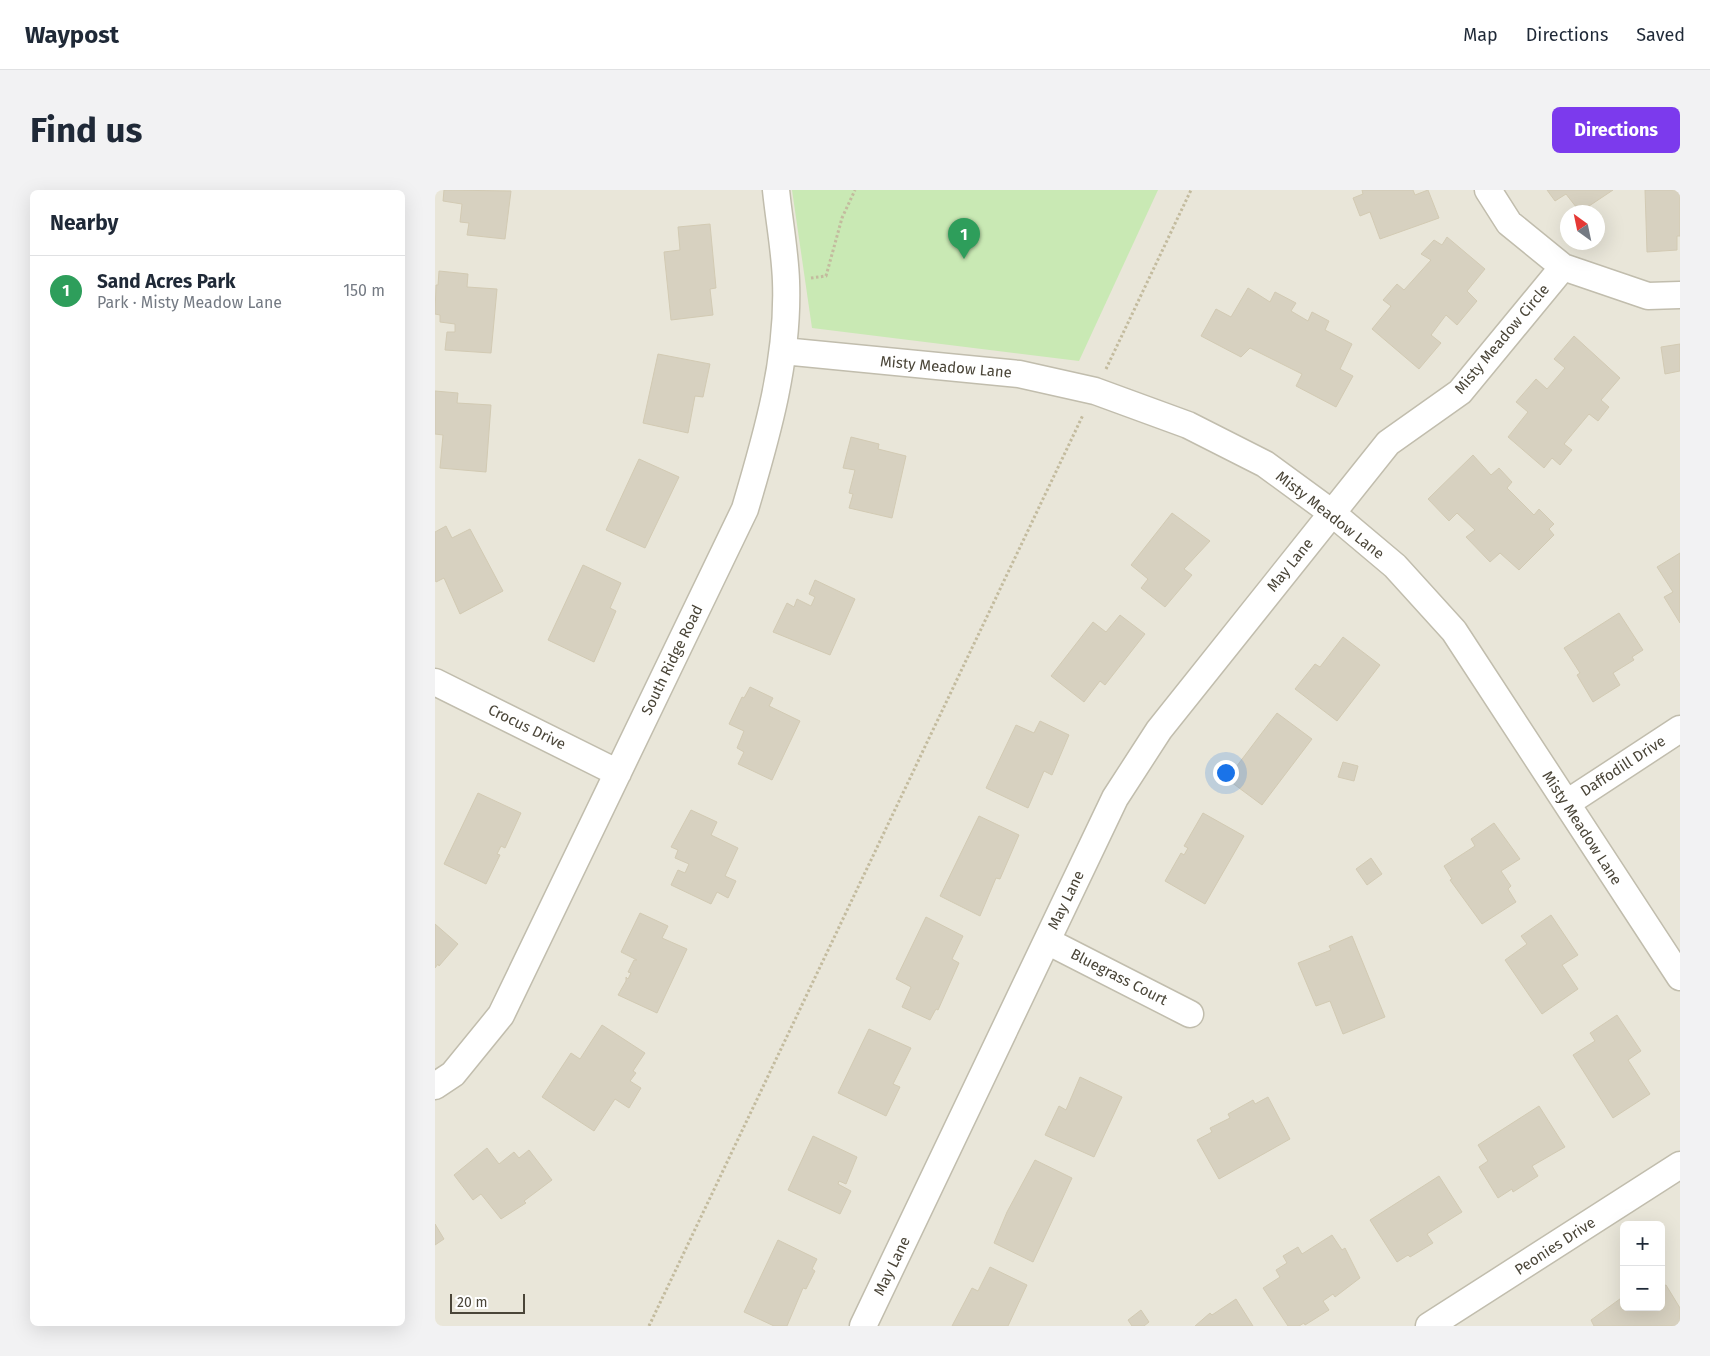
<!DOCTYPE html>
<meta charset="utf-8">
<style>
:root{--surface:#fff;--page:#f2f2f3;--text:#1f2937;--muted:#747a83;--line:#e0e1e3;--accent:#7c3aed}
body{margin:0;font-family:"Fira Sans",sans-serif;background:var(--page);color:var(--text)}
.controls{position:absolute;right:15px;bottom:15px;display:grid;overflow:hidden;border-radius:8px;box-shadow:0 5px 20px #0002}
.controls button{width:45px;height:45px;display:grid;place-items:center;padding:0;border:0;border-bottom:1px solid var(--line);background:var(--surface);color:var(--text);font:25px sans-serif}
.compass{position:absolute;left:1125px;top:15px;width:45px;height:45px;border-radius:50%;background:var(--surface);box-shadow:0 5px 20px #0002;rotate:327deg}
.scale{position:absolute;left:15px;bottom:12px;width:75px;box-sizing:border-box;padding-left:5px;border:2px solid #4a4538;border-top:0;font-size:14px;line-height:18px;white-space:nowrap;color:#4a4538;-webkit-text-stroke:4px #fff;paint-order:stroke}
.you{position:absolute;left:790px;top:582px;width:18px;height:18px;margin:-12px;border:4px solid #fff;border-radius:50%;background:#1a73e8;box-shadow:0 0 0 8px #1a73e833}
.badge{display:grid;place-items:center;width:32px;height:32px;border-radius:50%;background:var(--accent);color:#fff;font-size:16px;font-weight:700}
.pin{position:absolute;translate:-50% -41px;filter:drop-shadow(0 1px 2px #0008)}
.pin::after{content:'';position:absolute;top:26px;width:18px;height:15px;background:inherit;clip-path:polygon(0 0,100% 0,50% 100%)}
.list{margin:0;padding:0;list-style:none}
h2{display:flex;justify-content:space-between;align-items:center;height:65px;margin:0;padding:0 20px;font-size:21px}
h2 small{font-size:16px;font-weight:400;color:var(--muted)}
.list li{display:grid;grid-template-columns:32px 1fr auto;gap:15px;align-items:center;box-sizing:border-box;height:70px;padding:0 20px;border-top:1px solid var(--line)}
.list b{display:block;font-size:19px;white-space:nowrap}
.list p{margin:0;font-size:16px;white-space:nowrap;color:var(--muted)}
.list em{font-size:16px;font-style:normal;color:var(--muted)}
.map{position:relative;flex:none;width:1245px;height:1136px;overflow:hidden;border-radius:8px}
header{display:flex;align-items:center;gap:30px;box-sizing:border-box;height:70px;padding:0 25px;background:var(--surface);border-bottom:1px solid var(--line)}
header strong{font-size:24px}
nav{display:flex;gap:28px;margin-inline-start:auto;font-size:18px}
.intro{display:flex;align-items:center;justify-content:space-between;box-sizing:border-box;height:120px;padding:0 30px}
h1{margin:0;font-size:35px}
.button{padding:12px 22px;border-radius:8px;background:var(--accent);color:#fff;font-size:18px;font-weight:700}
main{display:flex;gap:30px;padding:0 30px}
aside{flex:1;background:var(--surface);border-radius:8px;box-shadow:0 5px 20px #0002}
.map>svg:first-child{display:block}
</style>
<header>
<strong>Waypost</strong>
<nav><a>Map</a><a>Directions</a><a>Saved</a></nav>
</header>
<div class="intro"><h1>Find us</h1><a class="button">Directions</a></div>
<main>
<aside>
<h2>Nearby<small></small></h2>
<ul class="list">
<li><span class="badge" style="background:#2e9e5b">1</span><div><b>Sand Acres Park</b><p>Park · Misty Meadow Lane</p></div><em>150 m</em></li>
</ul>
</aside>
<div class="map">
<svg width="1245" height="1136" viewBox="0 0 1245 1136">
<rect width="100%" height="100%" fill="#f5f4eb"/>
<path fill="#e9e6d9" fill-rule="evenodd" d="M0 0H1245V1136H0ZM1132 22H1162V52H1132ZM1189 1035H1226V1117H1189Z"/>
<path fill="#c9e9b4" d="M357 0H723L644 171 377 138Z"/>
<path fill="#d7d1c0" stroke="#d2cab3" d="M9 0 76 1 70 49 32 45 34 33 25 32 27 14 8 11Z
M927 0H978L980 5 993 0 1004 28 945 49 935 22 925 26 918 8 928 4Z
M1112 0H1178L1145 22 1131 4 1120 11Z
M1210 0H1245V46H1242V60L1212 62Z
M275 34 281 98 275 99 278 125 236 130 229 62 245 60 243 37Z
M1012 47 1050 79 1032 101 1042 111 1022 135 1011 125 996 145 1006 153 984 179 937 139 956 116 948 110 962 94 969 100 996 70 986 64 999 50 1007 55Z
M4 81 33 84 32 97 62 99 56 163 10 160 12 142H20V134L5 132V125L0 124 1 95H3Z
M813 98 835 112 840 102 861 113 856 121 873 131 877 122 894 131 890 140 917 154 905 179 918 186 901 217 861 196 867 184 815 158 806 167 766 146 781 119 796 127Z
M1139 146 1185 188 1166 210 1174 217 1163 231 1154 224 1129 254 1137 260 1125 275 1117 268 1109 278 1073 247 1093 222 1081 212 1101 189 1112 199 1130 178 1119 169Z
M1245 154V181L1230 184 1226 157Z
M223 164 275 174 268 207 260 206 253 243 208 233Z
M0 201 23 203 22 213 56 215 51 282 5 278 8 245 0 244Z
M416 247 444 254 443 259 471 266 457 328 414 318 418 304 414 303 420 280 408 278Z
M1038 265 1056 285 1064 278 1077 292 1072 298 1099 325 1104 319 1119 334 1114 339 1119 345 1084 380 1065 363 1055 372 1031 347 1040 340 1022 323 1014 331 993 309Z
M204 269 244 287 210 358 171 340Z
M737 323 775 351 749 379 757 385 730 417 706 398 713 389 696 375Z
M11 336 17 348 35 339 68 401 25 424 9 388 1 392 0 390V342Z
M1245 363V433L1229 407 1238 402 1222 377Z
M148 375 186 393 175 418 181 421 159 472 113 450Z
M380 390 420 409 395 465 338 442 352 413 359 417 362 409 376 416 380 407 374 404Z
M1184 423 1208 460 1197 467 1199 470 1178 483 1185 495 1158 512 1142 485 1145 483 1129 458Z
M685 425 710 444 670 495 665 491 649 512 616 486 658 432 671 442Z
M908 447 945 475 902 531 860 499 880 474 885 477Z
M315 497 338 508 334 516 365 531 337 590 303 574 309 562 302 558 309 541 294 534 307 507 309 508Z
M842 523 877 549 827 615 792 589Z
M605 531 634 545 617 585 609 581 593 618 551 598 581 535 599 543Z
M908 572 923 576 919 591 903 587Z
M43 603 86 623 70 658 66 656 62 664 65 665 51 694 9 674Z
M256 620 282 632 276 645 303 658 290 686 301 691 293 708 282 702 276 714 236 695 243 680 250 683 254 674 240 668 243 660 236 657Z
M768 623 809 646 770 714 730 691 746 663 749 665 753 658 749 656Z
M544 626 584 645 565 689 561 688 545 726 505 706Z
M1059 633 1085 669 1066 681 1076 696 1073 699 1081 712 1047 734 1015 690 1017 689 1009 676 1040 656 1036 649Z
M936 668 947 684 932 695 921 679Z
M205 723 233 736 227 748 252 759 222 823 183 805 191 791V787L193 789 196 783 193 782 199 770H202L186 762Z
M1116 725 1143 765 1127 775 1143 799 1107 824 1070 770 1092 754 1086 746Z
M491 727 528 746 517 769 524 773 503 820 501 819 495 830 467 817 476 797 461 789Z
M0 734 23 754 4 776 3 774 0 778Z
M917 746 950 827 908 844 895 811 881 816 863 773 896 760 894 756Z
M1182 825 1206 861 1193 870 1215 904 1178 928 1138 865 1160 851 1155 843Z
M167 835 210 863 198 881 201 883 195 891 206 898 194 918 180 909 159 941 107 907 136 863 145 869Z
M434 839 476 858 458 894 465 897 451 926 403 903Z
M645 887 687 907 659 967 610 945 624 916 631 920Z
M833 907 855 949 784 989 762 950 777 942 775 938 795 928 793 924 818 910 820 914Z
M1104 916 1130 957 1097 976 1103 986 1078 1002 1077 999 1063 1008 1044 977 1053 971 1043 955Z
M378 946 422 967 411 994 404 991 403 994 416 1001 405 1024 353 1000Z
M52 958 64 974 79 962 84 968 94 960 117 990 89 1011 91 1013 66 1029 46 1004 38 1010 19 985Z
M600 970 637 988 598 1072 559 1053 572 1022Z
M1004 986 1027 1022 992 1044 998 1053 975 1067 973 1065 962 1072 935 1030Z
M0 1034 9 1049 0 1055Z
M897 1045 907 1060 910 1058 925 1088 900 1107 898 1104 888 1111 894 1120 870 1135 869 1133 864 1136H853L828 1098 845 1087 841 1080 852 1073 848 1066 863 1057 867 1064Z
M343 1050 382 1069 377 1079 380 1081 371 1099 368 1098 352 1136H339L309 1122Z
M555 1077 592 1095 573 1136H517L537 1098 543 1101Z
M1231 1095 1245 1118V1136H1159L1156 1130 1189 1106V1117H1226V1097Z
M801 1109 818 1136H760L775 1123 777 1125Z
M706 1120 714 1132 709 1136H697L693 1130Z"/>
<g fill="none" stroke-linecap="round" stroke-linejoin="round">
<defs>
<path id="minor" d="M1053 0 1074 33 1128 77 1213 106 1245 105
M348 161 584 184 660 201 753 235 830 274 897 323 960 376 1019 441 1245 787
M0 492 183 583
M1132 613 1245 539
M612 751 755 824
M0 896 18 884 66 825 310 319C332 245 354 169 351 91 350 61 344 30 341 0
M428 1136 680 608 724 540 953 253 1025 202 1128 77
M994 1136 1245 975"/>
</defs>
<use href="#minor" stroke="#c1bdad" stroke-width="29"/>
<path stroke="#c3bb9e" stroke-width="3" stroke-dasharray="2.5 2.5" stroke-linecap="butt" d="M376 88 391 86 407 28 420 0
M671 179 756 0
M214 1136 648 225"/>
<use href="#minor" stroke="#fff" stroke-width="26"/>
</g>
<g text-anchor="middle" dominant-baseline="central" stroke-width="4" stroke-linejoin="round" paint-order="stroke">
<g font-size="15" fill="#4a4538" stroke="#fff">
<text transform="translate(1067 149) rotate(-50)">Misty Meadow Circle</text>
<text transform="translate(511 177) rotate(5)">Misty Meadow Lane</text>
<text transform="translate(895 325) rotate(38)">Misty Meadow Lane</text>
<text transform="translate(855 375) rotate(-51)">May Lane</text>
<text transform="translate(237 470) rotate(-64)">South Ridge Road</text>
<text transform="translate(92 537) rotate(26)">Crocus Drive</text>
<text transform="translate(1188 576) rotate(-33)">Daffodill Drive</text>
<text transform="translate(1147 638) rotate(57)">Misty Meadow Lane</text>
<text transform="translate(631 710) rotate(-64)">May Lane</text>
<text transform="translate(684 787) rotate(27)">Bluegrass Court</text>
<text transform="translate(1120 1056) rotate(-33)">Peonies Drive</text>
<text transform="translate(457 1076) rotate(-64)">May Lane</text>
</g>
</g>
</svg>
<div class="controls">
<button>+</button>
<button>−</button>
</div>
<svg class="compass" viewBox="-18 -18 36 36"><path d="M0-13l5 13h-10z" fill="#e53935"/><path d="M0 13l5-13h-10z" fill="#747a83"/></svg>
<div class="scale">20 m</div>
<div class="you"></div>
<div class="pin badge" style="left:529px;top:69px;background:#2e9e5b">1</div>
</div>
</main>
